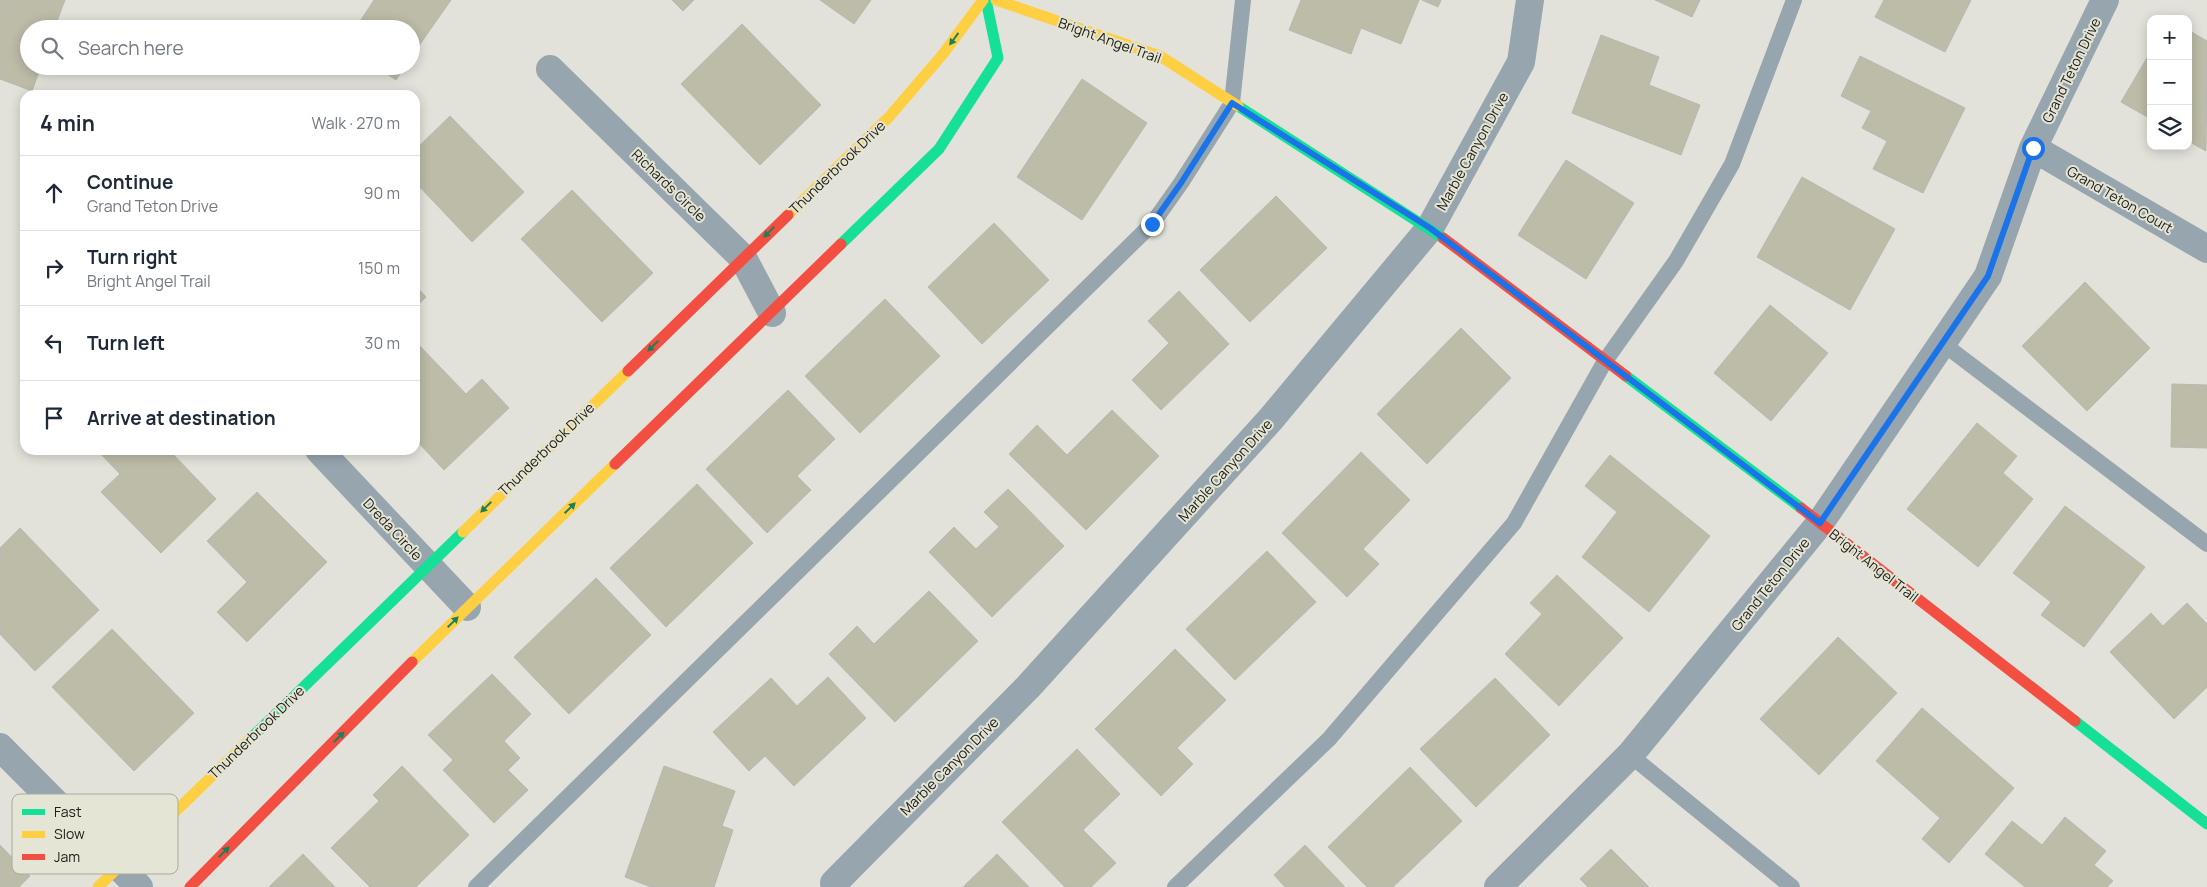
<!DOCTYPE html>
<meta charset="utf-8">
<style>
:root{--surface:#fff;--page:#f2f2f3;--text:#1f2937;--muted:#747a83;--line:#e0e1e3}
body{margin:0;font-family:Manrope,sans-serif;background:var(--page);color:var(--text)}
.controls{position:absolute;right:15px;top:15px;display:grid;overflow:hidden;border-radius:10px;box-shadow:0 2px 12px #0003}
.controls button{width:45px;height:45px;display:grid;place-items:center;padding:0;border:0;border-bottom:1px solid var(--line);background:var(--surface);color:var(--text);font:25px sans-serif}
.stop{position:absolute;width:15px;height:15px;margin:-11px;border:4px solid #1a73e8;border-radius:50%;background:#fff}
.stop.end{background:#1a73e8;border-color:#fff;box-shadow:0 1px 5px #0008}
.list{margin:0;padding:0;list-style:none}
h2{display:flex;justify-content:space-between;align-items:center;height:65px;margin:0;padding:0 20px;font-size:21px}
h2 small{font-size:16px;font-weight:400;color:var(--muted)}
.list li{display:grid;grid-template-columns:32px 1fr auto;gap:15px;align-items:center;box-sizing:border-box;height:75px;padding:0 20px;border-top:1px solid var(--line)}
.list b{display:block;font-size:19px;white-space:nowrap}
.list p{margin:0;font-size:16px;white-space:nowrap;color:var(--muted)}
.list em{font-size:16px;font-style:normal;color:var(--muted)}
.icon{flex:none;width:28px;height:28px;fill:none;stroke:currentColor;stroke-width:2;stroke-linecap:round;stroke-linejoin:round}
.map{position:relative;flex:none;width:2207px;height:887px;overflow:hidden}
.search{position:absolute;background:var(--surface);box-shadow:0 2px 12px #0003;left:20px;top:20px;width:400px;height:55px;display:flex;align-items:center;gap:12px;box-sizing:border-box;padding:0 18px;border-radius:28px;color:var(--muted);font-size:19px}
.panel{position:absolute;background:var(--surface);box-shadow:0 2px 12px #0003;left:20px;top:90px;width:400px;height:365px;border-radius:15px}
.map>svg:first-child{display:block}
</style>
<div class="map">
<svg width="2207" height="887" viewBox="0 0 2207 887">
<rect width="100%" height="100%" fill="#e2e2da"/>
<path fill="#bcbca8" stroke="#b8b8b2" d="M0 0H65L54 29H29V66H41L32 91 0 79Z
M374 0H451L411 57V29H355Z
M672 0H694L683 11Z
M820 0H871L854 24Z
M1301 0H1419L1401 44 1361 28 1351 54 1289 30Z
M1422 0H1441L1438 7Z
M1655 0H1700L1692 17Z
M1884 0H1971L1945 52 1875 17Z
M742 24 821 105 760 165 681 84Z
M2188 30 2207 41 2206 151 2188 141Z
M1601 35 1659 57 1649 85 1700 105 1681 155 1572 113Z
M2151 51V119L2121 102Z
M1860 56 1965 108 1923 193 1873 169 1887 141 1862 128 1871 111 1841 96Z
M375 66H405L396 80Z
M1082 79 1147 123 1082 220 1017 177Z
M450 116 524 192 472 242 415 182V150Z
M1566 160 1634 203 1586 279 1518 235Z
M1802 177 1895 229 1850 310 1757 257Z
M572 190 653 273 602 322 521 239Z
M1276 196 1327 248 1250 322 1200 270Z
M994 223 1049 280 982 344 928 287Z
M2085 282 2150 348 2087 411 2022 346Z
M415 285 426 297 415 308Z
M1179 291 1229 344 1161 410 1132 380 1169 343 1148 321Z
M885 299 940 356 860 433 805 376Z
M1770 305 1828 353 1771 421 1714 373Z
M1461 328 1511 378 1427 464 1377 414Z
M415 341 466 394 482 379 509 408 444 470 415 439Z
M2172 384 2207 385V448L2171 447Z
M788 390 835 439 797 476 811 490 767 533 706 469Z
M1112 410 1159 456 1086 530 1009 454 1037 425 1067 455Z
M1977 423 2017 456 2003 473 2033 499 1978 567 1907 509Z
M97 450H169L216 499 161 553 101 492 120 474Z
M1361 452 1410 500 1363 549 1379 564 1347 597 1282 533Z
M1610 455 1710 536 1649 612 1582 557 1617 512 1585 486Z
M697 484 753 543 666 627 610 568Z
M1008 489 1064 546 992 617 929 552 954 527 976 549 999 527 984 512Z
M257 492 327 562 247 642 217 612 247 582 207 541Z
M2065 506 2145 567 2084 647 2041 615 2051 602 2013 573Z
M20 528 99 610 35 671 0 634V548Z
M1267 551 1316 602 1235 680 1186 629Z
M1557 575 1623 638 1559 706 1505 654 1542 614 1530 603Z
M596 578 651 635 569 714 514 657Z
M929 591 978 641 895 722 829 654 857 626 874 644Z
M2187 603 2207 624V687L2174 719 2110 652 2151 613 2163 626Z
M112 629 194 713 134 771 52 687Z
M1838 637 1897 693 1819 775 1760 719Z
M1175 649 1226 700 1177 748 1193 764 1161 796 1095 729Z
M492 674 531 714 504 741 520 758 508 770 528 790 494 823 443 770 453 760 428 735Z
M828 677 866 718 794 786 765 756 749 771 713 732 771 678 797 706Z
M1495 678 1550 735 1476 807 1420 749Z
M1922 708 2014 788 1949 863 1922 839 1940 818 1876 761Z
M1077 749 1120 794 1083 830 1116 863 1091 887H1065L1002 822Z
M402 766 469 835 416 887H370L331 848 379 801 373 795Z
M664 766 735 791 722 826 733 830 714 887H651L625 877Z
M1410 767 1462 821 1393 887H1367L1328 847Z
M2065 817 2106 851 2094 865 2113 881 2107 887H2025L1985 854 2012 821 2042 845Z
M0 845 30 876 19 887H0Z
M1305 845 1345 887H1285L1274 875Z
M1611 849 1649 887H1588L1580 879Z
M303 854 335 887H269Z
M997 854 1029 887H963Z"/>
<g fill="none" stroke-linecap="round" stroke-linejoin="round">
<path stroke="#96a5ae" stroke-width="16" d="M1942 343 2207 544
M1630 755 1792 887
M476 887 1152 224 1181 183 1232 103 1243 0
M1175 887 1329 739 1514 523 1605 361 1676 261 1732 164 1794 0"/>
<path stroke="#96a5ae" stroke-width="28" d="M550 69 743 258 772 313
M2033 148 2207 249
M319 450 467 607
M0 747 139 887
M834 883 1028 687 1270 420 1430 228 1521 62 1530 0
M1498 887 1630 755 1820 523 1988 276 2033 148 2105 0"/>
<path stroke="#16e098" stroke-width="11" d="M1238 106 1443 238
M841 244 939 149 998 58 986 0
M1626 376 1801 508
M2075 721 2207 824
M249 740 463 532"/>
<path stroke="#ffcf43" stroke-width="11" d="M996 0 1160 56 1238 106
M788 215 889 117 943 54 983 0
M463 532 628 371
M412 662 615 464
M98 887 249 740"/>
<path stroke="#f24e42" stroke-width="11" d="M1443 238 1626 376
M628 371 788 215
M615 464 841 244
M1801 508 2075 721
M190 887 412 662"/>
</g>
<defs><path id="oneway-solid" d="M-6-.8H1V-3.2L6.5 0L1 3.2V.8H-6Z" transform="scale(1.25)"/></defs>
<g fill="#1b805a">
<use href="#oneway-solid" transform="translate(954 39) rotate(126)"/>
<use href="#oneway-solid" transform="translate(769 232) rotate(136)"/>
<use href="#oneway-solid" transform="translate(653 346) rotate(136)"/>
<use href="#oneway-solid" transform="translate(486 507) rotate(136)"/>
<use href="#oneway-solid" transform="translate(570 508) rotate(-44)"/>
<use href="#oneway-solid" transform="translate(453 622) rotate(-45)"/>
<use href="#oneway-solid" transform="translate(339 737) rotate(-45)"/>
<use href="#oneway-solid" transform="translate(224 852) rotate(-45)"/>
</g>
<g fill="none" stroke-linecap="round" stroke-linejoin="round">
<path stroke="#1a73e8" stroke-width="6" d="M1152 224 1181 183 1232 103 1430 228 1820 523 1988 276 2033 148"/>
</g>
<g text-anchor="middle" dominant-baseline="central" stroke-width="4" stroke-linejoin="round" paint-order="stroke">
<g font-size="14" fill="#20201b" stroke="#e5e5d6">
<text transform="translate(1110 40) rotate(20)">Bright Angel Trail</text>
<text transform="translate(2071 70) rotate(-64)">Grand Teton Drive</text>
<text transform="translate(1472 151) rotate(-61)">Marble Canyon Drive</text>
<text transform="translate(837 167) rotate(-44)">Thunderbrook Drive</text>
<text transform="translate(669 185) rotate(44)">Richards Circle</text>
<text transform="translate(2120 199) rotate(30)">Grand Teton Court</text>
<text transform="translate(546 449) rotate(-44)">Thunderbrook Drive</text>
<text transform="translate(1225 470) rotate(-48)">Marble Canyon Drive</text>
<text transform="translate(393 529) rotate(47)">Dreda Circle</text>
<text transform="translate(1874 565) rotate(38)">Bright Angel Trail</text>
<text transform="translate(1770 584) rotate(-51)">Grand Teton Drive</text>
<text transform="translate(256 732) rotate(-44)">Thunderbrook Drive</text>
<text transform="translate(949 766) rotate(-45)">Marble Canyon Drive</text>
</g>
</g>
<rect x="12" y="794" width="166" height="80" rx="8" fill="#e5e5d6" stroke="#aaaa9e" stroke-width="1"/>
<rect x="22" y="809" width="23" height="6" fill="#16e098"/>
<rect x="22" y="831" width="23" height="7" fill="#ffcf43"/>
<rect x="22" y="854" width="23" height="6" fill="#f24e42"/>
<g font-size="14" fill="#20201b">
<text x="54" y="817">Fast</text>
<text x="54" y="839">Slow</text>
<text x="54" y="862">Jam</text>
</g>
</svg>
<div class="controls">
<button>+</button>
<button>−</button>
<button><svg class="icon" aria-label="layers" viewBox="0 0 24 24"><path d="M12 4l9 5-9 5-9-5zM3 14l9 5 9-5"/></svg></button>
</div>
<div class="stop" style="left:2033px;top:148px"></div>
<div class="stop end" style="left:1152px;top:224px"></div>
<div class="search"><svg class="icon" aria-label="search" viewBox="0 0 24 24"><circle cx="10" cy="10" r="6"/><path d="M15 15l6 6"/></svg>Search here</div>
<section class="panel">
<h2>4 min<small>Walk · 270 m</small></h2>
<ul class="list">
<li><svg class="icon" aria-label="ahead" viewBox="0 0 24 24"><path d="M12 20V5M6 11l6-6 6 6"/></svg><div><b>Continue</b><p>Grand Teton Drive</p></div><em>90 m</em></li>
<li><svg class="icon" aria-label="right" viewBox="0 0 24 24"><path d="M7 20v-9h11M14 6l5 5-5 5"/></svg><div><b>Turn right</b><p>Bright Angel Trail</p></div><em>150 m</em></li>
<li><svg class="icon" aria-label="left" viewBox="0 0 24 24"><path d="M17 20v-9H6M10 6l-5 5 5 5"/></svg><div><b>Turn left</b></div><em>30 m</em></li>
<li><svg class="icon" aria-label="arrive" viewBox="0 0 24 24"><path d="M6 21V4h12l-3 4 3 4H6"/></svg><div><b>Arrive at destination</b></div></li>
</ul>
</section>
</div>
